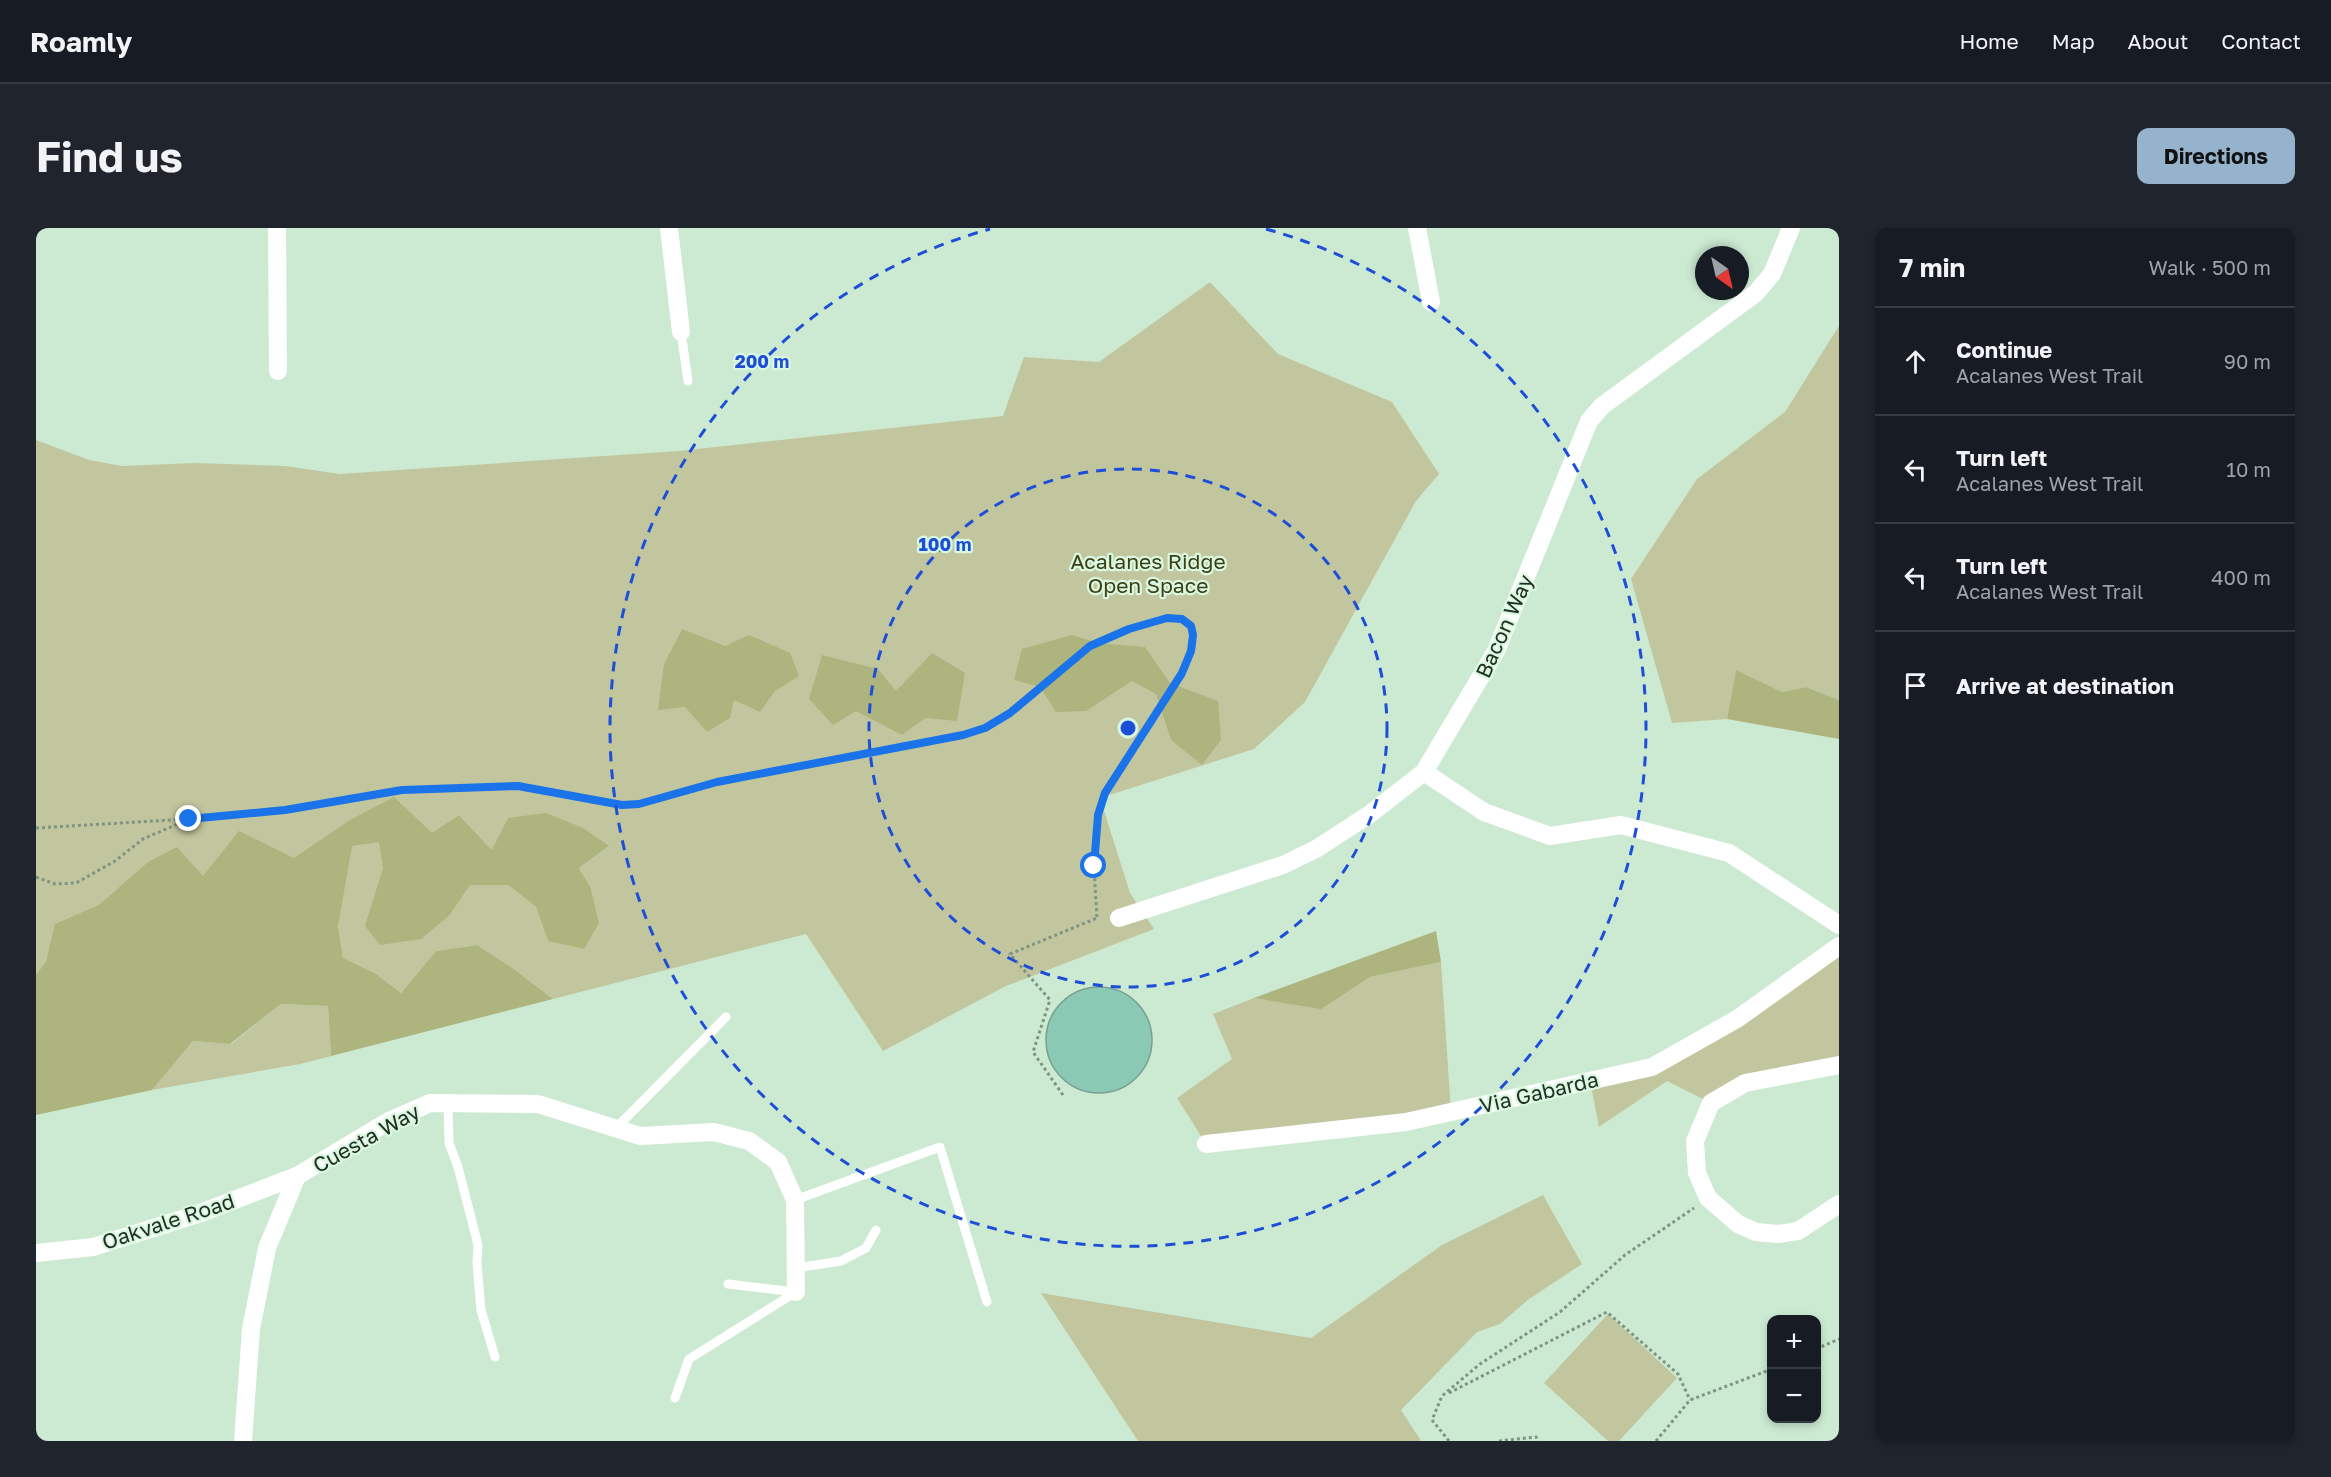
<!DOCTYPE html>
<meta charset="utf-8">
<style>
:root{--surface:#171b24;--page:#20242c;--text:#f1f3f6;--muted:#9ea1a6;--line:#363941;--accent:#95b3cd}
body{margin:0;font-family:"Golos Text",sans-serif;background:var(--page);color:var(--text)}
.controls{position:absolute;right:18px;bottom:18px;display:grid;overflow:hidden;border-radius:12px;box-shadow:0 3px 9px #0003}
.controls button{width:54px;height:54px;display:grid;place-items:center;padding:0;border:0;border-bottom:2px solid var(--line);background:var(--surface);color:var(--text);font:30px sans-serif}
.compass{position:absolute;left:1659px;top:18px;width:54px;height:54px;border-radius:50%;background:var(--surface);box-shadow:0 3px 9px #0003;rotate:146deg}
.stop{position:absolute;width:18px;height:18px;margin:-14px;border:4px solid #1a73e8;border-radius:50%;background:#fff}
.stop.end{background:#1a73e8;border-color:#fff;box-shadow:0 2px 6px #0008}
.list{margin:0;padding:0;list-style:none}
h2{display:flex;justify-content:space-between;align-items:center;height:78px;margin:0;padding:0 24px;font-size:26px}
h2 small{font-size:20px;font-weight:400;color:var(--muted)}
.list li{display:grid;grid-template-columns:39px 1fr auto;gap:18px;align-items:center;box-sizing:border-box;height:108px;padding:0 24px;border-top:2px solid var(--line)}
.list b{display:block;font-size:22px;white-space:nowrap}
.list p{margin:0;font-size:20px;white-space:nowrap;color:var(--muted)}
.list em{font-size:20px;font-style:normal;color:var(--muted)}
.icon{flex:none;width:33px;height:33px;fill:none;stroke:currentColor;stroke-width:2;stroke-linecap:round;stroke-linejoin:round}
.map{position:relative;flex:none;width:1803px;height:1213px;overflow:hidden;border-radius:12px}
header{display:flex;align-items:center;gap:36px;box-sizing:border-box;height:84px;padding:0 30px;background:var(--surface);border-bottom:2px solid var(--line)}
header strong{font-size:28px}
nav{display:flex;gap:33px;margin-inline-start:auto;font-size:21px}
.intro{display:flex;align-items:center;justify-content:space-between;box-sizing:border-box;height:144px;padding:0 36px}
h1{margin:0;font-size:42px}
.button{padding:15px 27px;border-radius:12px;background:var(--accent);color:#111;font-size:21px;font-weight:700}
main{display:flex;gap:36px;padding:0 36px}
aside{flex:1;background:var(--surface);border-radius:12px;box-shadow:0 3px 9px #0003}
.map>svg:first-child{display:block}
</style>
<header>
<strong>Roamly</strong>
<nav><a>Home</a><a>Map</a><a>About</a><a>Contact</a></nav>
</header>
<div class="intro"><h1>Find us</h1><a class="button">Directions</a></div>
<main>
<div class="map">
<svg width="1803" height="1213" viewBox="0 0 1803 1213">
<rect width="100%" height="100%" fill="#ccead2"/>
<path fill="#c2c69e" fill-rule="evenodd" d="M1174 54 1242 126 1356 174 1403 246 1380 273 1269 474 1218 521 1064 570 1094 665 1118 701 970 758 847 823 770 706 517 771 478 741 441 717 400 723 365 765 339 745 307 730 302 698 306 668 0 881V212L53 232 86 238 159 235 249 238 304 246 643 223 967 188 988 129 1063 134ZM423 587 456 622 572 619 543 640 554 658 512 713 500 679 472 657H434L414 687 347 640Z
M1803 98V472L1770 459 1746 464 1700 443 1691 491 1636 495 1595 351 1661 251 1749 184Z
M1803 718V837L1709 855 1675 875 1631 853 1563 899 1554 853 1616 839Z
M1405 734 1415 884 1170 916 1141 870 1196 831 1177 786 1218 770 1285 780 1334 749Z
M245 776 292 778 295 828 264 836 116 862 157 813 195 816Z
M1507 967 1546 1036 1493 1071 1464 1096 1441 1104 1365 1182 1385 1213H1102L1005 1065 1275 1110 1406 1017Z
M1572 1086 1641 1150 1583 1213H1572L1508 1155Z"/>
<path fill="#aeb47e" d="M646 401 689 418 713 407 754 425 763 448 739 463 724 484 698 472 694 490 671 504 649 479 622 482 628 436Z
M1036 407 1062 415 1109 419 1134 455 1182 473 1185 512 1166 537 1135 512 1120 466 1096 453 1050 483 1020 484 1004 459 978 452 986 421Z
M896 425 929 445 921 493 889 490 866 507 820 483 797 497 773 471 786 427 842 441 860 463Z
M1700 442 1746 464 1770 459 1803 472V511L1691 491Z
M358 569 396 605 423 587 456 622 472 590 510 585 547 600 573 618 543 640 554 658 563 695 548 721 512 713 500 679 472 657H434L414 687 385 711 344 717 329 698 347 640 343 614 316 618 302 698 307 730 339 745 365 765 400 723 441 717 478 741 517 771 295 828 292 778 245 776 194 816 157 813 116 862 0 887V747L10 734 19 696 63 677 112 634 141 619 167 648 203 603 258 630 314 592Z
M1400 703 1405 734 1334 749 1285 781 1218 770Z"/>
<path fill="#8acab4" stroke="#7a9f92" stroke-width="1.5" d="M1010 812a53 53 0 1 1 106 0a53 53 0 1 1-106 0Z"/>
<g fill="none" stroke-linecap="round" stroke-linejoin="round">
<path stroke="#7f9483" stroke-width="3" stroke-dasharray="3 3" stroke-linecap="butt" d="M0 600 152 591 249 582 366 562 482 558 586 577 603 576 681 554 927 507C944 501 961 495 976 483 1002 463 1025 436 1053 419 1074 407 1116 389 1140 390 1188 393 1123 481 1113 496 1101 514 1090 532 1078 550 1053 593 1058 642 1061 690
M0 649 19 656 40 655 79 633 107 611 151 592
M1027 867 997 824 1014 772 974 726 1061 690
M1780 1121 1803 1111
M1413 1165 1571 1084 1642 1146 1654 1172
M1413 1213 1396 1192 1406 1168 1444 1136 1524 1084 1589 1027 1658 980
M1463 1213 1500 1209 1503 1213
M1620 1213 1654 1172 1736 1141"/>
<path stroke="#fff" stroke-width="9" d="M645 104 652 153
M412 875 413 915 422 939 442 1017 441 1036 445 1082 459 1129
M580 900 690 789
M759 972 904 919 951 1074
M760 1040 805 1033 830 1020 840 1002
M692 1056 760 1064
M639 1170 653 1131 760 1064"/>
<path stroke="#fff" stroke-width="18" d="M241 0 242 143
M633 0 645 104
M1381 0 1395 74
M1388 544 1448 584 1514 608 1585 597 1693 625 1803 697
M1083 690 1247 637 1280 621 1334 586 1388 544 1460 423 1553 193 1566 178 1720 65 1736 46 1755 0
M1803 837 1709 855 1675 875 1659 913 1661 945 1672 970 1702 996 1720 1004 1742 1006 1762 1003 1803 976
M1170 916 1370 894 1616 839 1701 791 1803 718
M0 1025 57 1019 162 986 261 948
M207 1213 215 1101 231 1020 261 948 353 893 394 875 502 876 604 908 678 904 713 913 742 934 759 972 760 1064"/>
</g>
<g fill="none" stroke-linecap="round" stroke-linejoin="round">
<path stroke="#1a73e8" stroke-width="8" d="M153 591 249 582 366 562 482 558 586 577 603 576 681 554 927 507 949 500 974 485 1054 418 1093 401 1131 390 1146 391 1155 398 1157 407 1155 423 1146 445 1069 565 1062 587 1058 638"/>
</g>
<g fill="none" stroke="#1d4ed8" stroke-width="3" stroke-dasharray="10 8">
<circle cx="1092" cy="500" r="259"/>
<path d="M1230 1A518 518 0 1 1 954 1"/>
</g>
<g text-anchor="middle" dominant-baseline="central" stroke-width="4.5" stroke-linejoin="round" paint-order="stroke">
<g font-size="21" fill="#3c3f15" stroke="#d9f8df">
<text x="1112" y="333">Acalanes Ridge<tspan x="1112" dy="24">Open Space</tspan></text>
</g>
<g font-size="21" fill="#222e25" stroke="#d9f8df">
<text transform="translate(1468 398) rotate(-66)">Bacon Way</text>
<text transform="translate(1503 864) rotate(-13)">Via Gabarda</text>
<text transform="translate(330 910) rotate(-29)">Cuesta Way</text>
<text transform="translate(132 993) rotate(-18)">Oakvale Road</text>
</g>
</g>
<circle cx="1092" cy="500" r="9" fill="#1d4ed8" stroke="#d9f8df" stroke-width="3"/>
<g font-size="18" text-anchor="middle" font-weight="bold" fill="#1d4ed8" stroke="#d9f8df" stroke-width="4.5" stroke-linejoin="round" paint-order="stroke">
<text x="726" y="140">200 m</text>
<text x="909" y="323">100 m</text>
</g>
</svg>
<div class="controls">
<button>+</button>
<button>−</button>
</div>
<svg class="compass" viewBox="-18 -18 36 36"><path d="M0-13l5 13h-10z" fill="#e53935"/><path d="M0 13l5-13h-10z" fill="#9ea1a6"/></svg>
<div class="stop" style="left:1058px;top:638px"></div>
<div class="stop end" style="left:153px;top:591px"></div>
</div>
<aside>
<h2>7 min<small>Walk · 500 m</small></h2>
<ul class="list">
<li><svg class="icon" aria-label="ahead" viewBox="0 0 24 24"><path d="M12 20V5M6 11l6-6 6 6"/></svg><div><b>Continue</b><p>Acalanes West Trail</p></div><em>90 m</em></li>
<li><svg class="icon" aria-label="left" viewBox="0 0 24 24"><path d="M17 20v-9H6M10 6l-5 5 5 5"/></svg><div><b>Turn left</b><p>Acalanes West Trail</p></div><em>10 m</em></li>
<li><svg class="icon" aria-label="left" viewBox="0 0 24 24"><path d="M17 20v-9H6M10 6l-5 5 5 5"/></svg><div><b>Turn left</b><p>Acalanes West Trail</p></div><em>400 m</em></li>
<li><svg class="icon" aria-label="arrive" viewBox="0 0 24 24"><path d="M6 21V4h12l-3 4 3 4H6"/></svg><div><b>Arrive at destination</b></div></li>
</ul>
</aside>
</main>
